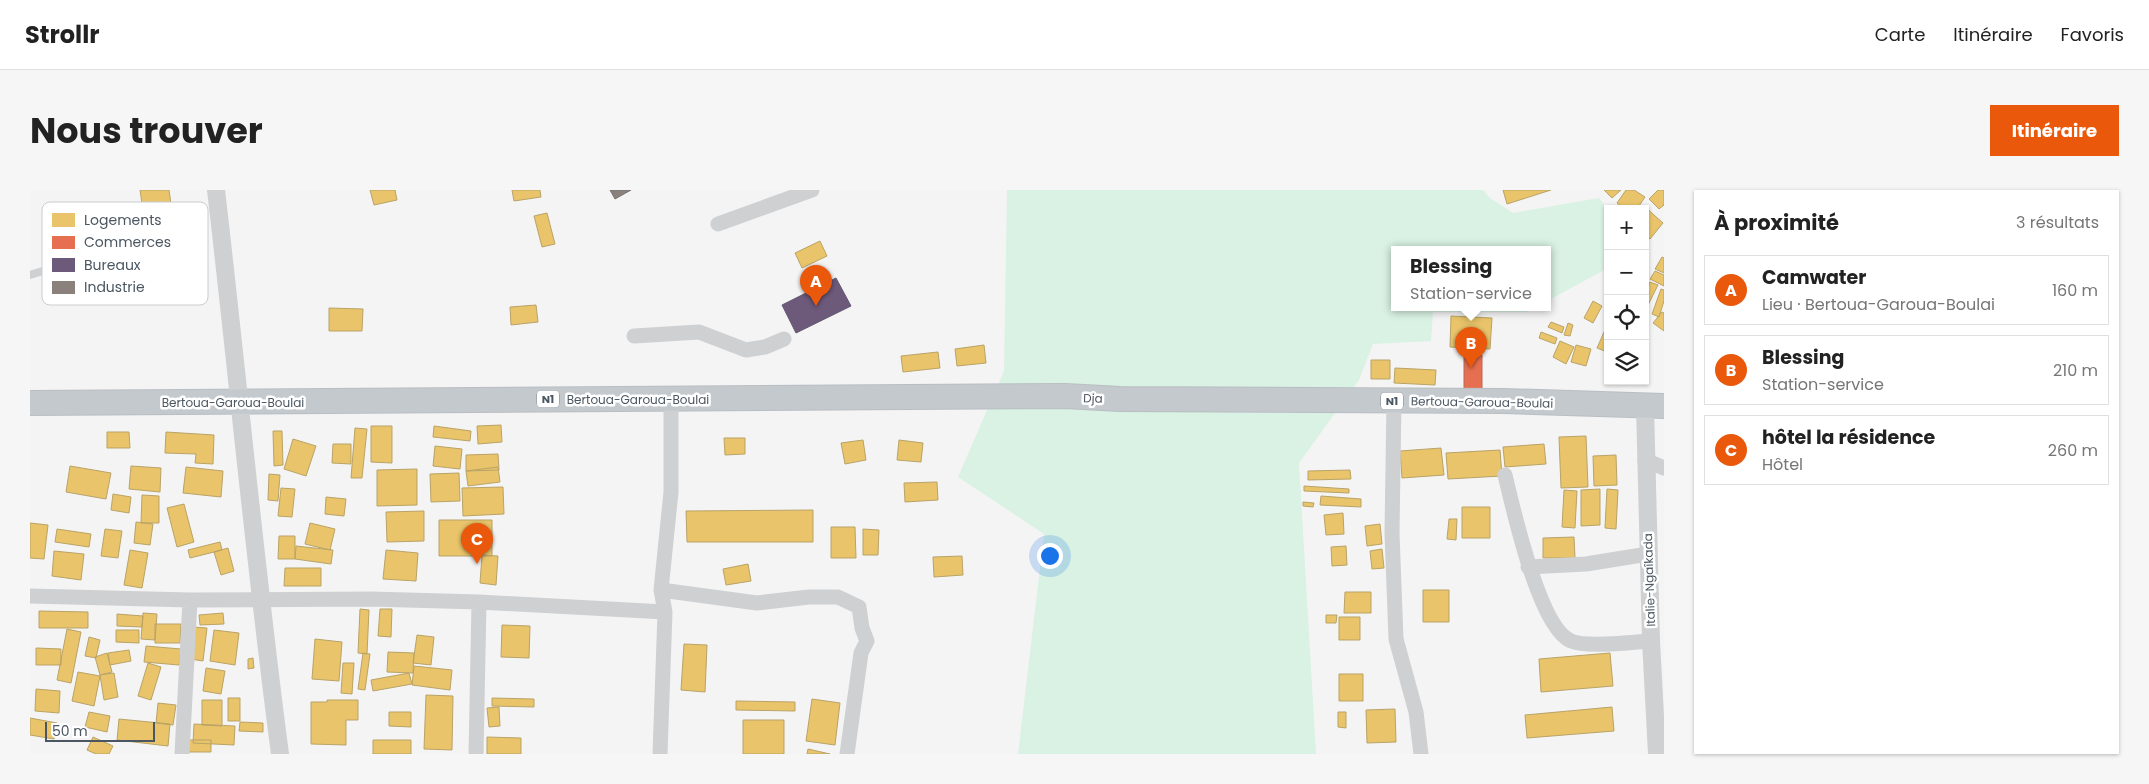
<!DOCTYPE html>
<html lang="fr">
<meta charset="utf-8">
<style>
:root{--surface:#fff;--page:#f6f6f6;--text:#222;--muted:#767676;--line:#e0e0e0;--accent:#ea580c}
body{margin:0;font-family:Poppins,sans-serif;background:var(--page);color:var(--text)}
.controls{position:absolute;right:15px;top:15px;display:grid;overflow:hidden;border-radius:0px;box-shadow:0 1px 4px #0004}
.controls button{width:45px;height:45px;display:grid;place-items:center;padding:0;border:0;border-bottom:1px solid var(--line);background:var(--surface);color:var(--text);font:25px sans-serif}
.scale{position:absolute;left:15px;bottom:12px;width:110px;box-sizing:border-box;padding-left:5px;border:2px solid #4a5661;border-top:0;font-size:14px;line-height:18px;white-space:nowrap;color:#4a5661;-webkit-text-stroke:4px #fff;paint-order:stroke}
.you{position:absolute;left:1019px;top:365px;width:18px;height:18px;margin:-12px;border:4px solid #fff;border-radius:50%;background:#1a73e8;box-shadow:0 0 0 8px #1a73e833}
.badge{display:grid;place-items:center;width:32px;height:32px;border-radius:50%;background:var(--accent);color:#fff;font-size:16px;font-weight:700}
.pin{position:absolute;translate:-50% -41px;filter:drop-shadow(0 1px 2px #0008)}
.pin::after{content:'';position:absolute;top:26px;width:18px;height:15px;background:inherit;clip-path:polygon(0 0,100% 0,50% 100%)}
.popup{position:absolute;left:1361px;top:56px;width:160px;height:65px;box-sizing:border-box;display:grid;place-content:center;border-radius:0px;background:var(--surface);filter:drop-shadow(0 1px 4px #0005);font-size:16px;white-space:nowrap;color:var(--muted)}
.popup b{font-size:19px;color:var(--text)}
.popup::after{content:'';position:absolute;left:50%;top:100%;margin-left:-10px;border:10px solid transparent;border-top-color:var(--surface)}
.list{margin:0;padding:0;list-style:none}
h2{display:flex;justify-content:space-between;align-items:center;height:65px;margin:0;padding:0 20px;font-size:21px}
h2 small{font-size:16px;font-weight:400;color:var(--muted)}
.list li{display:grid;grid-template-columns:32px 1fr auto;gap:15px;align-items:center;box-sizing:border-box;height:70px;margin:0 10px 10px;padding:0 10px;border:1px solid var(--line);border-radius:0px}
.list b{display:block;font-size:19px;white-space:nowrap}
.list p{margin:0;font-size:16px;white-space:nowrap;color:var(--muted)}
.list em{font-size:16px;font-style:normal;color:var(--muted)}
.icon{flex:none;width:28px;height:28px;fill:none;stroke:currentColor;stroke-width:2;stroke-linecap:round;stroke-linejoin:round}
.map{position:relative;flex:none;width:1634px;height:564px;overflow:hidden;border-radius:0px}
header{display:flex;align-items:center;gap:30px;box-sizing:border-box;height:70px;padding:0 25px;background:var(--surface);border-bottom:1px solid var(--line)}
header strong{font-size:24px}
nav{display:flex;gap:28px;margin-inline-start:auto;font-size:18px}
.intro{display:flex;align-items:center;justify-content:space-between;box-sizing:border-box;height:120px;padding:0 30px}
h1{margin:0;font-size:35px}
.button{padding:12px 22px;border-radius:0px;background:var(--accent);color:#fff;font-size:18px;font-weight:700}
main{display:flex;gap:30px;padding:0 30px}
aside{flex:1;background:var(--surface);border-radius:0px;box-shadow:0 1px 4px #0004}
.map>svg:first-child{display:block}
</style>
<header>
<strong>Strollr</strong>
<nav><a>Carte</a><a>Itinéraire</a><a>Favoris</a></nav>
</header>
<div class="intro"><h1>Nous trouver</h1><a class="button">Itinéraire</a></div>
<main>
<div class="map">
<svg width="1634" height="564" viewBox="0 0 1634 564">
<rect width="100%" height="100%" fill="#f4f4f4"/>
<path fill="#d9f2e3" d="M977 0H1453L1460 8 1483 23 1569 8 1578 19V78L1517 111V59H1365V117H1507L1497 122H1403L1401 151 1343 154 1329 190 1269 273 1286 564H988L1014 344 928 287 974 181Z"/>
<path fill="#e9c46a" stroke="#b9a367" d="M110 0H139L151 84 123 88Z
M340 0H365L367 10 344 15Z
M482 0H510L511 7 484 11Z
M1473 0H1521L1477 14Z
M1574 0H1591L1582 8Z
M1596 0H1604L1615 7 1607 19H1595L1587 13Z
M1628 0H1634V15L1629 19 1619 9Z
M1614 16 1633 33 1620 49 1615 45V19H1612Z
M517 23 525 54 512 57 504 26Z
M790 51 797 66 772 78 765 63Z
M1632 67 1634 68V83L1625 79Z
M1625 81 1634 85V96L1620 89Z
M1620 92 1628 95 1618 115 1615 113V102Z
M1631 99 1634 100V111L1629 127 1622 124Z
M1563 111 1572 116 1563 133 1554 128Z
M506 115 508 132 481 135 480 117Z
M299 118 333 119 332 141H299Z
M1632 122 1634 123V141L1623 133Z
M1421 126 1462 128 1460 159 1420 157Z
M1521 132 1534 137 1532 143 1518 137Z
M1538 133 1543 135 1540 146 1534 145Z
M1578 133V160L1577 162 1567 158Z
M1511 142 1527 148 1525 154 1509 148Z
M1530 151 1544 157 1536 174 1523 167Z
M954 155 956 173 927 176 925 159Z
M1546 155 1561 159 1556 176 1541 172Z
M908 162 910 178 873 182 871 166Z
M1341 170H1360V189H1341Z
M1365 178 1406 180 1405 195 1364 193Z
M471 235 472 252 448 254 447 236Z
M341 236H362V273L341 272Z
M404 236 441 241 440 251 403 247Z
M325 238 337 239 332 288H321Z
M243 241H252L253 275 244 276Z
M77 242H99L100 258H77Z
M136 242 184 245 183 274 165 273 166 264 135 263Z
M1556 246 1558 297 1531 298 1529 247Z
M694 248H715V264L695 265Z
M263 249 286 256 276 286 254 279Z
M833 250 836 270 815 274 811 253Z
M869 250 893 253 891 272 867 270Z
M303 254H321V274L302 273Z
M1514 254 1516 274 1475 277 1473 257Z
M405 256 432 259 430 279 403 276Z
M1411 258 1414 285 1372 288 1370 261Z
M1470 260 1472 286 1418 289 1416 263Z
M468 264 469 280 436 281V265Z
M1586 265 1587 295 1564 296 1563 266Z
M40 276 81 283 76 309 36 302Z
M101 276 131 278 130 302 99 299Z
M156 277 193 281 191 307 153 303Z
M468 277 470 292 438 296 436 281Z
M387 279V315L347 316V280Z
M1320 280 1321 289 1278 290V281Z
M429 283 430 311 401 312 400 284Z
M239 284 250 285 248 311 238 310Z
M907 292 908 310 875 312 874 293Z
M1274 296 1319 299V303L1274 301Z
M473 297 474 324 433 326 432 298Z
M251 298 265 299 262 327 248 326Z
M1570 299V335L1551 336V300Z
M1577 299 1588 300 1586 339 1575 338Z
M1534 300 1547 301 1545 338 1532 337Z
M83 304 101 307 99 323 81 320Z
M112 305 129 306V333H111Z
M1291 306 1331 309V317L1290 315Z
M296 307 316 309 314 326 295 324Z
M1273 312 1284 313 1283 317 1273 316Z
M154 314 164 352 147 357 137 318Z
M1432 317H1460V348H1432Z
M783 320V352H657L656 321Z
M394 321V351L357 352 356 322Z
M1313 323 1314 344 1296 345 1294 325Z
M1419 329H1427L1426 350 1417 349Z
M409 330H462V366H409Z
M106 332 123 334 120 355 104 353Z
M0 333 18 335 14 369 0 368Z
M280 333 305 339 300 360 275 354Z
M1350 334 1352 354 1337 356 1335 336Z
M801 337H825L826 368H801Z
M27 339 61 344 59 357 25 352Z
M75 339 92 341 88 368 71 366Z
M833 339 849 340 848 365H833Z
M249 346H265V369H248Z
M1544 347 1545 368H1513V348Z
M190 352 192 360 160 368 158 360Z
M266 356 303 360 301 374 265 369Z
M1316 356 1317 375 1302 376 1301 357Z
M198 358 204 381 191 385 184 362Z
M1352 359 1354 378 1342 379 1340 361Z
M100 360 118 363 112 398 94 395Z
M356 360 388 363 386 391 353 389Z
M24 361 54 364 51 390 22 386Z
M452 365 468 366 466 395 450 393Z
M932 366 933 385 904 387 903 367Z
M718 374 721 391 696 395 693 379Z
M255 378H291V396H254Z
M1393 400H1419V432H1393Z
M1315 402H1341V423H1314Z
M330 419 339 420 337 464 328 463Z
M350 419H362L361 447 348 446Z
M9 421 58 422V438H9Z
M113 423 127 424 125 450 111 449Z
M193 423 194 434 170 435 169 425Z
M87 424 113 426 112 437 87 436Z
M1296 425H1307L1306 433H1296Z
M1309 427H1330V450H1309Z
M125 434H151L150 453H125Z
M472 435 500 436 499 468 471 467Z
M163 437 177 438 173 471 160 469Z
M37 439 51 442 41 493 27 490Z
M86 440H109V453L86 452Z
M184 440 209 443 205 475 180 471Z
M387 445 404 447 401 475 383 473Z
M59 447 70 450 66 468 55 466Z
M285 449 312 452 309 491 282 489Z
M654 454 677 455 675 502 651 500Z
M116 456 151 459 149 475 114 472Z
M6 458 31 459V475H6Z
M99 460 101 471 80 475 78 463Z
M358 462 384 463 383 483 357 482Z
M77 463 82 482 70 485 65 467Z
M333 463 340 464 335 500 328 499Z
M1580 463 1583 496 1511 502 1509 469Z
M223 468 224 478 218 479V469Z
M118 473 131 477 121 510 108 506Z
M313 473H324L322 504 311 503Z
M384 476 422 480 420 500 382 495Z
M176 478 195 481 191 504 173 501Z
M48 482 70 486 64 516 42 511Z
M84 483 88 507 74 510 70 485Z
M379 483 382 494 343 501 341 490Z
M1309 484H1333V511H1309Z
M6 499 30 501 29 523 5 521Z
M396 505 423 506 422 560 394 559Z
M198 508H210V531H198Z
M462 508 504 509V517L462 516Z
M782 509 810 513 805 555 776 551Z
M172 510H192V536L172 535Z
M297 510H328V530H316V555L281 554V512H297Z
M706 511 765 512V521L706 520Z
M128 513 146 515 143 535 126 533Z
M469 517 470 536 459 537 457 518Z
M1582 517 1584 541 1497 548 1495 525Z
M1365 519 1366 552 1337 553 1336 520Z
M59 522 80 526 77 542 55 537Z
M359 522H381V537L359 536Z
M1308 522H1316V538L1308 537Z
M0 528 27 533 24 549 0 545Z
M89 529 140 534 138 556 87 550Z
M713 530H754V564H713Z
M210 532 233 533V542L209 541Z
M164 534 205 536 204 555 163 553Z
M63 547 83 556 79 564H66L57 560Z
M457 547 491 548V564H457Z
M155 550H181V562H155Z
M343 550H381V564H343Z
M778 559 800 564H777Z"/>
<path fill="#e76f51" stroke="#b86856" d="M1434 165H1452V205H1434Z"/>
<path fill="#6d597a" stroke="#625872" d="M806 88 821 116 766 143 752 115Z"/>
<path fill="#8a817c" stroke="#777474" d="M580 0H601L585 9Z"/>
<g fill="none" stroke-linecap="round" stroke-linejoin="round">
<defs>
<path id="trunk" d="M0 213 1035 206 1090 209 1474 211 1634 216"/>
</defs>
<use href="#trunk" stroke="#b9bec3" stroke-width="26"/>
<path stroke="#ced0d2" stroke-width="8" d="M0 85 91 57 103 48"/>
<path stroke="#ced0d2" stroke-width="15" d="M688 34 782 0
M604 146 669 142 716 160 735 157 754 149
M1364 211 1362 343 1366 449 1386 522 1391 564
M1615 270 1634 278
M1475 285C1483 318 1509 438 1541 451 1557 458 1601 452 1621 451
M1498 377 1556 374 1618 364
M631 400 727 413 779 407H808L829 417 832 438 837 451 831 463 817 564
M0 406 160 410 341 409 449 412 635 422 631 400 641 302V208
M152 564 160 410
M446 564 449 412
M630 564 635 422"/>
<path stroke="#ced0d2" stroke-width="18" d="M186 0C208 188 225 376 250 564
M1615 216 1621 451 1627 564"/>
<use href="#trunk" stroke="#c4c9cd" stroke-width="24"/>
</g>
<g text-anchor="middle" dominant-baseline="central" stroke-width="5" stroke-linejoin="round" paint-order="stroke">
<g fill="#fff" stroke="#808990" stroke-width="1">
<rect x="507" y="200.5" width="22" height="17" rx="4"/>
<rect x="1351" y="202.5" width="22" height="17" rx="4"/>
</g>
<g font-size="11" font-weight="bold" fill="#4a5661">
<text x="518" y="209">N1</text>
<text x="1362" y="211">N1</text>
</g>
<g font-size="12" fill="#4a5661" stroke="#fff">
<text transform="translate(1063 208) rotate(2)">Dja</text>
<text x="608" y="209">Bertoua-Garoua-Boulai</text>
<text x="203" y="212">Bertoua-Garoua-Boulai</text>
<text transform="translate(1452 212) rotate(1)">Bertoua-Garoua-Boulai</text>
<text transform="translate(1619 390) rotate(-92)">Italie-Ngaîkada</text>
</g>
</g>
<rect x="12" y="12" width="166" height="103" rx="8" fill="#fff" stroke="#c9ccd0" stroke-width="1"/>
<rect x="22" y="23" width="23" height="14" fill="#e9c46a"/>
<rect x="22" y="46" width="23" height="13" fill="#e76f51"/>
<rect x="22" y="68" width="23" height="14" fill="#6d597a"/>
<rect x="22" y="91" width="23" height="13" fill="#8a817c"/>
<g font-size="14" fill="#4a5661">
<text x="54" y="35">Logements</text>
<text x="54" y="57">Commerces</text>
<text x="54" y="80">Bureaux</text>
<text x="54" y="102">Industrie</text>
</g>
</svg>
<div class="controls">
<button>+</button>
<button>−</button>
<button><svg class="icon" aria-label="locate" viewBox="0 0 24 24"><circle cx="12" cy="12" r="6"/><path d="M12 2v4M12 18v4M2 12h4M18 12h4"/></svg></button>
<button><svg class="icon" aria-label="layers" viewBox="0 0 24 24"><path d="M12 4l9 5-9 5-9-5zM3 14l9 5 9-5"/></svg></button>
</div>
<div class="scale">50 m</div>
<div class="you"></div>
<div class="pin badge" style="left:786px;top:116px">A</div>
<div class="pin badge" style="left:1441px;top:178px">B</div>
<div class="popup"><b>Blessing</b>Station-service</div>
<div class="pin badge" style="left:447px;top:374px">C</div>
</div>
<aside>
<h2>À proximité<small>3 résultats</small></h2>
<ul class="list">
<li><span class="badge">A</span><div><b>Camwater</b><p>Lieu · Bertoua-Garoua-Boulai</p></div><em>160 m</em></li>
<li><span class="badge">B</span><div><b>Blessing</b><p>Station-service</p></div><em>210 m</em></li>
<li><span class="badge">C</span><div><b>hôtel la résidence</b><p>Hôtel</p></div><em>260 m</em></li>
</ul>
</aside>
</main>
